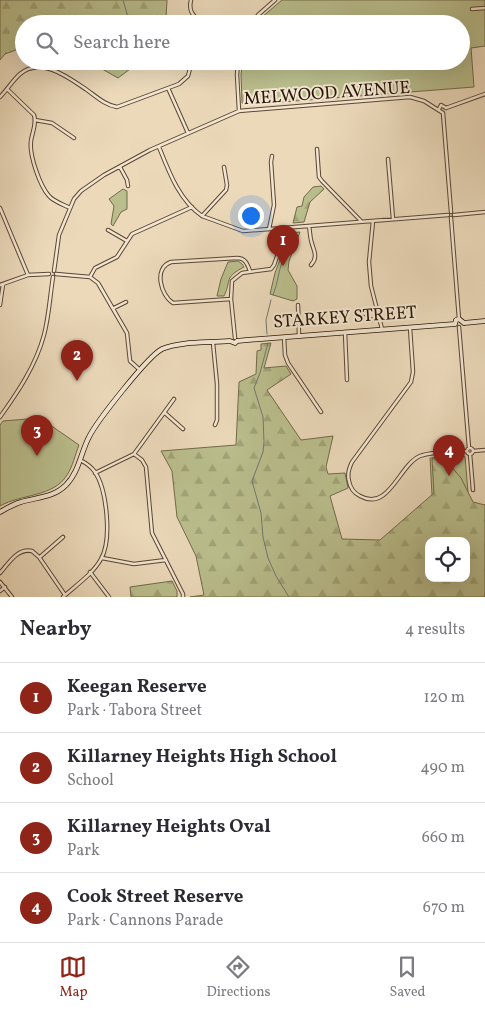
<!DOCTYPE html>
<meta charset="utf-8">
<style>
:root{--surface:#fff;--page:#f7f7f7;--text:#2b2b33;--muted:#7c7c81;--line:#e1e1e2;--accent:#8f2418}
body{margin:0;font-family:Vollkorn,serif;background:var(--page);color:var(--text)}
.controls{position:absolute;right:15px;bottom:15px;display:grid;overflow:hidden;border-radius:10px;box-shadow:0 5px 20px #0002}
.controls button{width:45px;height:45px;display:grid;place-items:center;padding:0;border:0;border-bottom:1px solid var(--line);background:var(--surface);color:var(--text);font:25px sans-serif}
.you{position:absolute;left:250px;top:215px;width:18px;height:18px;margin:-12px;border:4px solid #fff;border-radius:50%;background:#1a73e8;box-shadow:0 0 0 8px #1a73e833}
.badge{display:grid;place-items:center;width:32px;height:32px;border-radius:50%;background:var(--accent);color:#fff;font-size:16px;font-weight:700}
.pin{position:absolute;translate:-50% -41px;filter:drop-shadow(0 1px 2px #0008)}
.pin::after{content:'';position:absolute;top:26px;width:18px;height:15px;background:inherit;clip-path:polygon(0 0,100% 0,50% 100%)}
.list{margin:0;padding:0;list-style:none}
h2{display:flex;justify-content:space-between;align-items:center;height:65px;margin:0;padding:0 20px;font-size:21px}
h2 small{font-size:16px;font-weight:400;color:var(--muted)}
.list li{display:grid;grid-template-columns:32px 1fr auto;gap:15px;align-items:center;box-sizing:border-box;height:70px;padding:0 20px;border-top:1px solid var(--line)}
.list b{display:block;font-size:19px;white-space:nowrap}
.list p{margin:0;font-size:16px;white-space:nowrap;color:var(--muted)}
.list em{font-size:16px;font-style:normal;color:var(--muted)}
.icon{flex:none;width:28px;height:28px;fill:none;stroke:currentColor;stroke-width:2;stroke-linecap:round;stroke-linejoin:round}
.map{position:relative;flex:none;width:485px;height:597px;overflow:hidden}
.search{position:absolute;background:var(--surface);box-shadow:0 5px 20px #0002;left:15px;right:15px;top:15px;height:55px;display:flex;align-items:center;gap:12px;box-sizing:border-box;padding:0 18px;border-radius:28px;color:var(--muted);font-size:19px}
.sheet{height:345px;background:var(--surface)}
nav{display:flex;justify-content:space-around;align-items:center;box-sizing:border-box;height:70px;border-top:1px solid var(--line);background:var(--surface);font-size:14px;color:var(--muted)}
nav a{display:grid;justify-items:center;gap:2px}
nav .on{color:var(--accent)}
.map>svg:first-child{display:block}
</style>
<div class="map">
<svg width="485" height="597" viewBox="0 0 485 597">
<defs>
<pattern id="forest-firs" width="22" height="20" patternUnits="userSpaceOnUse" patternTransform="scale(1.25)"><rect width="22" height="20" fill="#babe8d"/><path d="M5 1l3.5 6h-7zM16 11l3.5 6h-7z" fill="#a0a378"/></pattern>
</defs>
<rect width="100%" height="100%" fill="#ebd9ba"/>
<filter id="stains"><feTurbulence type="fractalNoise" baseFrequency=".004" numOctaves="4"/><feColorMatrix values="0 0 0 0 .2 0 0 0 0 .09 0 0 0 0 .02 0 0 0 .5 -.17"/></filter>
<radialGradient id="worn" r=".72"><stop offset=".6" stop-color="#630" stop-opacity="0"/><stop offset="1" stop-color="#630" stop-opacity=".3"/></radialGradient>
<path fill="#babe8d" stroke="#726a4a" d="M282 0H485V46L471 48 474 87 244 105 242 103 241 74 243 61H461V24H258L261 18Z
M123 189 127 191V209L121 212 113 226 111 224 114 206 109 199Z
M300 232 289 261 288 270 297 286V299L293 301 270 294 275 273 290 233Z
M238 261 242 264 244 267C223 278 232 280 224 296H217L221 279 228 262Z
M40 418 79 445C75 455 73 466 67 475 54 497 21 494 0 506V425L3 421Z
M463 455 465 457 468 492 432 495 430 458Z"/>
<path fill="url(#forest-firs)" stroke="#726a4a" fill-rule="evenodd" d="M0 0H167L166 18 172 24H24V47L5 54 0 60Z
M88 61H156L140 67 134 66 118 78Z
M321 186 324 189 310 202 304 222 293 223 297 207 302 206 304 197 313 187Z
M271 343 264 368 286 366 291 374 267 390 301 440 333 436 326 467 328 474 345 473 348 488 330 496 342 539 380 540 434 493 432 459 444 458 461 478 473 502 485 505V597H190L204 595 196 556 177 517 172 471 161 451 236 445 239 382 256 374 257 351 261 350V344ZM429 541H466V578H429Z
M172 581 177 591V597H131L130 587Z"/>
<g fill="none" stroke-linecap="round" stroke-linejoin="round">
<path stroke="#717773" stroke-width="1" d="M123 0 128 17
M273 295C278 284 278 271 283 260 286 250 293 247 294 235
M267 334 266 320 271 300
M268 343 260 373 254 388 263 417 264 442 263 452 252 481 261 513 263 537 268 558 276 576 289 597"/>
<defs>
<path id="street" d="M191 0C188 12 194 16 202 24
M472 9 485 8
M252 24 258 15 275 0
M238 61 237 75 239 111
M168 88 188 133
M7 89 34 115C37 125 32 132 31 141 29 155 40 186 49 196 53 201 64 205 70 208
M0 97C7 90 13 80 20 74 41 56 69 78 87 90 97 97 105 105 117 107L179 84 188 76 192 61
M446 108 485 94
M439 109 441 105 446 108
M443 113 451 212
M35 120 52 123 74 138
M159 147C169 172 179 200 202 216L243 231 448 215
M317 149 319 177 322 181 361 221
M388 159 393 219
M120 167 127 180 128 186
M0 208 28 275
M454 215 485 212
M202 216 226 190 227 185 224 167
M451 218 459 319
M373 221 369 262 371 286 382 329
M309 226C310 231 310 236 311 240 313 250 319 256 311 265
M269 229 274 205 271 162 272 156
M108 230 127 241
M54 271 59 235 74 199 81 191 104 175 150 150 239 111 410 97 424 101 443 113
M56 274 90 277 98 283 127 333 130 361 140 370
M90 277 95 268 117 257 132 234 192 207
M0 285 28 275 49 274
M231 299 173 303C161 296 153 268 171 262L237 258C245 258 247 263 250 271
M0 305 3 284
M298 305 299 336
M114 308 126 302
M356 315 372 320 379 319
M459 327 469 448
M410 328 413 372 411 382 352 462C349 468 347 474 349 481 350 487 354 493 360 496 389 512 399 465 420 456 434 451 452 452 467 451
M345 332 347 380
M284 337 285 355 288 363 321 412
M235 338 231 299 232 281 242 273 271 269 274 265 287 228
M213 343 217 384V420L215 425
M165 413 183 429
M0 417C18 392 36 365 44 335 49 316 50 296 53 277
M467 451a3 3 0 1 1 6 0a3 3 0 1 1-6 0Z
M473 451 485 450
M134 454 142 460 146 467 152 533 183 594V597
M470 454 473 490
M95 473 134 454 174 399
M40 557 63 537
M102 558 134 564 166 560
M90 572 109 597
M0 573C9 563 17 548 32 551L39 557 65 595
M0 582 12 597
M0 591 5 587
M63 597C75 586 93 574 101 559 112 540 107 490 95 472 91 466 86 463 80 460"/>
<path id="secondary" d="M464 323 485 321
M455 324 456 320 459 319 464 323
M0 512C7 508 14 504 21 502 37 497 53 498 66 485 79 472 81 452 89 437 97 421 148 356 162 349 180 341 210 343 230 341L235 343 237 341 247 340 455 324"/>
</defs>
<use href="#street" stroke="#5b4733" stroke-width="4.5"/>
<use href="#secondary" stroke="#2b1606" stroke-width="5.5"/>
<use href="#street" stroke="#f2e6d2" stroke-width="2.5"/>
<use href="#secondary" stroke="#f2e6d2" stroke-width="4"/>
</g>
<g text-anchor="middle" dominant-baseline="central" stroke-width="4" stroke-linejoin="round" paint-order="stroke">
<g font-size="18" fill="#2b1606" stroke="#f2e6d2">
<text transform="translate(327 94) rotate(-4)">MELWOOD AVENUE</text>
<text transform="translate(345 318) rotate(-4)">STARKEY STREET</text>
</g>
</g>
<rect width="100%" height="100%" filter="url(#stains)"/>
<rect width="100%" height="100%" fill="url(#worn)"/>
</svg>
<div class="controls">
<button><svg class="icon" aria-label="locate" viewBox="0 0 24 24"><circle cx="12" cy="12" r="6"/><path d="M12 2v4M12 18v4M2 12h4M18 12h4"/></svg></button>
</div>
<div class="you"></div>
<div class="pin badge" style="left:283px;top:266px">1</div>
<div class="pin badge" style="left:77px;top:381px">2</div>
<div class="pin badge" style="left:37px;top:456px">3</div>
<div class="pin badge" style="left:449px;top:476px">4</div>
<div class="search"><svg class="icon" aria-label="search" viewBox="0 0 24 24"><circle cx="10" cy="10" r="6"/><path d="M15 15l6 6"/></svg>Search here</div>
</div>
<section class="sheet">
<h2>Nearby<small>4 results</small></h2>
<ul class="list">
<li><span class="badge">1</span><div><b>Keegan Reserve</b><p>Park · Tabora Street</p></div><em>120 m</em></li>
<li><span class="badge">2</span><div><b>Killarney Heights High School</b><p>School</p></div><em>490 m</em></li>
<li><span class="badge">3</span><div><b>Killarney Heights Oval</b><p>Park</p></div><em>660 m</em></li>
<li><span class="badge">4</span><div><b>Cook Street Reserve</b><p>Park · Cannons Parade</p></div><em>670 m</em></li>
</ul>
</section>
<nav>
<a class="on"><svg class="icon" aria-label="map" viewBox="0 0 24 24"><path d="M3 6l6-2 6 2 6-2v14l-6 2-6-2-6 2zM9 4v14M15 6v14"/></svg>Map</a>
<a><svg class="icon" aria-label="directions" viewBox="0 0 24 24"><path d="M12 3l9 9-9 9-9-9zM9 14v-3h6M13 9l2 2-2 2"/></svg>Directions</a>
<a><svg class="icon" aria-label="saved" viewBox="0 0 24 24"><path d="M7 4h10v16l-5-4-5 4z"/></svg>Saved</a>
</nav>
